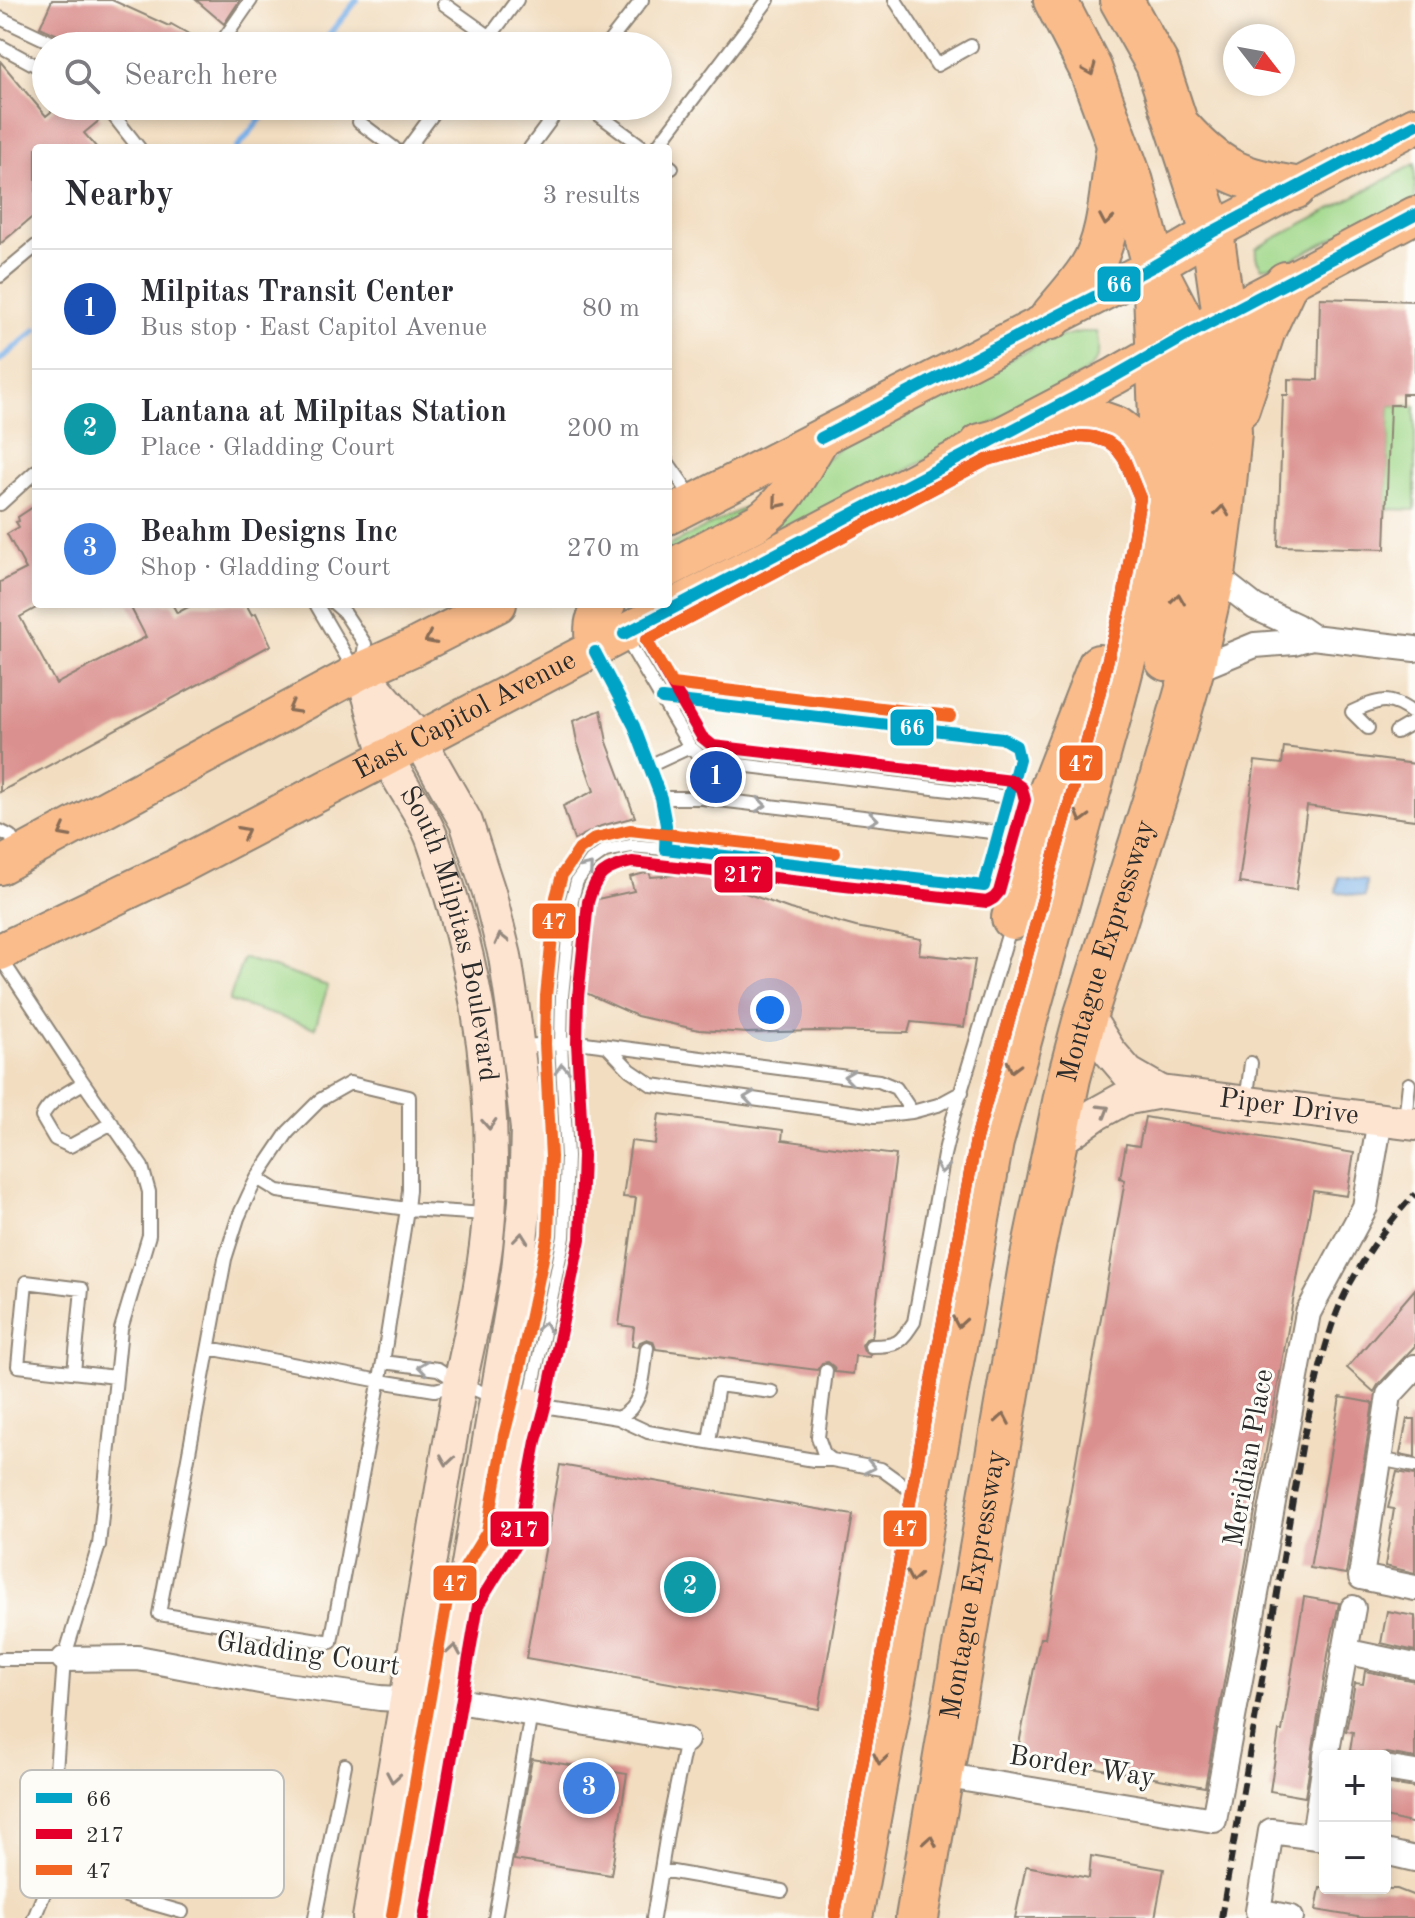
<!DOCTYPE html>
<meta charset="utf-8">
<style>
:root{--surface:#fff;--page:#f2f2f3;--text:#2b2b33;--muted:#7c7c81;--line:#e1e1e2;--accent:#b45309}
body{margin:0;font-family:"Old Standard TT",serif;background:var(--page);color:var(--text)}
.controls{position:absolute;right:24px;bottom:24px;display:grid;overflow:hidden;border-radius:8px;box-shadow:0 4px 12px #0003}
.controls button{width:72px;height:72px;display:grid;place-items:center;padding:0;border:0;border-bottom:2px solid var(--line);background:var(--surface);color:var(--text);font:40px sans-serif}
.compass{position:absolute;left:1223px;top:24px;width:72px;height:72px;border-radius:50%;background:var(--surface);box-shadow:0 4px 12px #0003;rotate:121deg}
.you{position:absolute;left:770px;top:1010px;width:28px;height:28px;margin:-20px;border:6px solid #fff;border-radius:50%;background:#1a73e8;box-shadow:0 0 0 12px #1a73e833}
.badge{display:grid;place-items:center;width:52px;height:52px;border-radius:50%;background:var(--accent);color:#fff;font-size:26px;font-weight:700}
.pin{position:absolute;translate:-50% -50%;border:4px solid #fff;box-shadow:0 2px 8px #0006}
.list{margin:0;padding:0;list-style:none}
h2{display:flex;justify-content:space-between;align-items:center;height:104px;margin:0;padding:0 32px;font-size:34px}
h2 small{font-size:26px;font-weight:400;color:var(--muted)}
.list li{display:grid;grid-template-columns:52px 1fr auto;gap:24px;align-items:center;box-sizing:border-box;height:120px;padding:0 32px;border-top:2px solid var(--line)}
.list b{display:block;font-size:30px;white-space:nowrap}
.list p{margin:0;font-size:26px;white-space:nowrap;color:var(--muted)}
.list em{font-size:26px;font-style:normal;color:var(--muted)}
.icon{flex:none;width:44px;height:44px;fill:none;stroke:currentColor;stroke-width:2;stroke-linecap:round;stroke-linejoin:round}
.map{position:relative;flex:none;width:1415px;height:1918px;overflow:hidden}
.search{position:absolute;background:var(--surface);box-shadow:0 4px 12px #0003;left:32px;top:32px;width:640px;height:88px;display:flex;align-items:center;gap:20px;box-sizing:border-box;padding:0 28px;border-radius:44px;color:var(--muted);font-size:30px}
.panel{position:absolute;background:var(--surface);box-shadow:0 4px 12px #0003;left:32px;top:144px;width:640px;height:464px;border-radius:8px}
.map>svg:first-child{display:block}
</style>
<div class="map">
<svg width="1415" height="1918" viewBox="0 0 1415 1918">
<rect width="100%" height="100%" fill="#fdfcf7"/>
<filter id="ink" filterUnits="userSpaceOnUse"><feTurbulence type="fractalNoise" baseFrequency=".0125" numOctaves="2"/><feDisplacementMap in="SourceGraphic" scale="16" xChannelSelector="R" yChannelSelector="G"/><feConvolveMatrix kernelMatrix="1 2 1 2 8 2 1 2 1" color-interpolation-filters="sRGB"/></filter>
<filter id="wash" filterUnits="userSpaceOnUse"><feTurbulence type="fractalNoise" baseFrequency=".006" numOctaves="4" result="noise"/><feDisplacementMap in="SourceGraphic" scale="32" xChannelSelector="R" yChannelSelector="G"/><feGaussianBlur stdDeviation="1.8" result="paint"/><feColorMatrix in="noise" values="0 0 0 0 0 0 0 0 0 0 0 0 0 0 0 0 0 1.4 0 .05"/><feComposite in="paint" operator="in"/></filter>
<g filter="url(#wash)">
<rect width="100%" height="100%" fill="#f2ddc0"/>
<path fill="#a0d88a" stroke="#66825a" stroke-width="2" d="M1415 164V202L1354 227 1283 264 1262 268C1257 261 1255 257 1256 249L1262 245Z
M1080 332H1097C1103 354 1099 362 1081 375L668 601V546L788 486 847 444 1033 347 1060 337Z
M1390 405 1415 406V510L1386 509Z
M243 958 328 986 315 1028 229 1001Z"/>
<path fill="#7ab1e9" stroke="#526e8a" stroke-width="2" d="M1338 876 1366 880 1365 897 1336 892Z"/>
<g fill="none" stroke-linecap="round" stroke-linejoin="round">
<path stroke="#7ab1e9" stroke-width="6" d="M320 46 357 0
M237 148 271 106
M0 360 36 330"/>
</g>
<g id="blocks">
<path fill="#da908e" d="M52 0H112L169 26 171 24 210 46H87L61 34 60 36 40 27Z
M196 0H240L224 24Z
M0 61 46 116 58 106H90L101 119 84 133 97 148H36V214L0 244Z
M1320 298 1415 301V394H1402V405H1390L1385 549 1278 546 1283 395H1288V379L1318 380Z
M36 505V608L20 617 56 684 146 637 129 604H172L177 613 194 604H246L252 615 256 613 271 645 0 792V582L26 569 7 534 19 527 16 522 19 521 18 517Z
M601 710 607 742 635 817 601 826 574 840 563 806 594 791 577 742 573 721Z
M1284 747 1415 764V820L1307 806 1296 890 1239 883 1255 761 1282 764Z
M649 872 651 877 690 874 741 884 740 891 790 909 856 927 921 939 919 954 975 960 964 1027 911 1022 908 1033 814 1031 748 1033 699 1030 637 1016 577 989 588 901 634 891 630 877Z
M659 1114 783 1130 782 1140 896 1155 872 1337 866 1339 862 1345 864 1351 870 1355V1357L855 1356 853 1374 835 1372 834 1367 828 1362 822 1363 817 1370 656 1349 653 1341 647 1339 640 1342 638 1347 632 1346 634 1327 619 1325 636 1198 623 1197 631 1141 655 1144Z
M1145 1117 1354 1153 1347 1196 1313 1191 1205 1787 1017 1754 1040 1638H1045L1125 1180 1120 1178 1126 1144 1139 1146Z
M1415 1289V1346L1378 1385 1374 1392 1347 1368Z
M1340 1397 1373 1403 1346 1574 1310 1568Z
M1407 1419H1415V1457L1400 1454Z
M560 1465 853 1515 819 1709 526 1658Z
M1397 1472 1415 1475V1573L1385 1566 1394 1509 1388 1508Z
M1304 1597 1339 1603 1329 1649 1305 1797 1270 1791 1279 1731H1282Z
M1387 1611 1415 1616V1651L1381 1643Z
M1365 1671 1415 1681V1758L1387 1753 1378 1755 1350 1751 1353 1732 1346 1731 1355 1683 1363 1684Z
M532 1759 627 1774 611 1875 514 1860Z
M1385 1783 1415 1788V1824L1385 1817Z
M1091 1856 1164 1869 1155 1918H1015L1026 1866 1089 1878Z
M1320 1888 1397 1889 1415 1896V1918H1363L1316 1910Z"/>
</g>
</g>
<g filter="url(#ink)">
<use href="#blocks" fill-opacity="0" stroke="#8e8476" stroke-width="2"/>
<g fill="none" stroke-linecap="round" stroke-linejoin="round">
<defs>
<path id="lane" d="M895 0 937 65 971 46
M444 4 503 46
M0 18 59 46
M0 46 46 71
M219 46 251 0
M483 46 517 0
M606 46 642 0
M106 106 139 148
M587 106 644 148
M359 122 394 148
M408 148 439 106
M530 148 561 106
M656 148 768 0
M668 165 672 168
M0 276 36 246
M668 463 694 500
M0 504 36 471
M316 604 348 659 359 669
M335 604 344 612 365 644 362 664
M624 635 690 747 706 761 1009 797
M595 653 634 726 661 798 666 825 665 849
M662 699 1002 738 1016 746 1019 759 1000 833 984 886
M1368 728 1352 712C1379 699 1390 695 1415 715
M1396 732 1415 721
M649 766 690 747
M661 798H702L1000 833
M0 831 10 836 19 851
M0 957 74 1069 142 1167 149 1192V1235L121 1329 99 1545 64 1659 48 1884 34 1918
M517 1046 585 1043 879 1081 896 1088 912 1112
M607 1046 630 1070 652 1085 875 1116 912 1112 938 1105 962 1092
M83 1083C69 1092 48 1101 42 1117L55 1139 70 1146 112 1123
M350 1083 409 1097V1190L407 1209 383 1362 331 1642 159 1614 225 1259 238 1218 249 1194 257 1178 288 1132 320 1100Z
M1246 1103 1251 1063
M1405 1120 1409 1084
M257 1178 278 1191 407 1209 486 1214
M871 1346C898 1346 900 1343 914 1322L944 1155 953 1118 1011 925
M209 1348 380 1381 435 1390 457 1384
M383 1362 438 1369 460 1383 493 1397
M826 1371 818 1437 824 1454 832 1460 881 1469 920 1497
M74 1372 82 1289 26 1282 18 1366 116 1377
M529 1404 564 1237 567 1157 561 1043 562 996 572 899 577 881 591 861 605 851 631 846 665 849 984 886 998 895 1005 905
M531 1404 618 1418C645 1405 643 1374 647 1348
M618 1418 648 1432 814 1460H832
M709 1441 718 1385 772 1392
M1379 1459 1415 1466
M0 1659H64
M661 1870 782 1891
M49 1874 182 1912
M315 1918 345 1765
M495 1918 531 1714
M653 1918 667 1833 686 1740"/>
<path id="street" d="M1214 575 1255 607 1296 626 1312 637
M1192 671 1255 645 1294 642 1312 637 1415 649
M1415 1367 1389 1395 1361 1577 1415 1588
M1344 1651 1415 1666
M64 1659 138 1658 265 1682 380 1698 470 1703 686 1740
M1326 1756 1353 1608
M1385 1768 1415 1773
M941 1775 1214 1820 1308 1313 1365 1207 1380 1120
M1314 1836 1325 1763
M1385 1852 1415 1859
M1291 1918 1258 1911 1271 1831 1325 1838"/>
<g id="secondary">
<path d="M361 671 419 739 466 822 489 892 505 956 514 1016 527 1129 525 1201 518 1270 408 1918"/>
<path id="s1" d="M366 686C373 708 378 733 387 755 399 785 422 810 433 841 475 960 498 1089 489 1216 485 1272 472 1327 460 1383L369 1918"/>
<path d="M1086 1014 1110 1052 1128 1073 1161 1092"/>
<path id="s2" d="M1054 1144 1096 1114 1123 1099 1161 1092 1415 1124"/>
<path d="M471 1586 502 1538 520 1438 529 1404"/>
</g>
<g id="primary">
<path d="M668 516 1154 266 1212 232 1415 125"/>
<path d="M668 569 758 522C788 501 802 469 821 438"/>
<path d="M594 650C593 628 589 619 607 604"/>
<path d="M0 866 361 671 412 648 498 604"/>
<path id="s3" d="M0 952 175 868 1115 376 1189 334 1415 215"/>
</g>
<g id="highway">
<path d="M1181 129C1220 172 1239 178 1294 188"/>
<path d="M1159 276 1189 334 1194 365 1189 520 1176 616 1166 659"/>
<path d="M1051 318C1064 302 1079 286 1090 269 1110 238 1111 188 1117 152"/>
<path d="M1238 408 1264 330 1286 283"/>
<path d="M981 445 1079 420 1096 421 1116 428 1128 437 1138 451 1155 490"/>
<path d="M1013 918 1043 810 1099 666"/>
<path d="M851 1918 992 1142 1110 715 1139 602 1157 496 1160 418 1154 266 1132 182 1090 68 1055 0"/>
<path id="s4" d="M917 1918 1030 1266 1069 1078 1086 1014 1161 779 1192 671 1214 575 1222 514 1230 432 1224 316 1212 232 1157 64 1121 0"/>
</g>
</defs>
<use href="#lane" stroke="#8e8476" stroke-width="16"/>
<use href="#street" stroke="#8e8476" stroke-width="28"/>
<use href="#secondary" stroke="#8e8476" stroke-width="36"/>
<use href="#primary" stroke="#8e8476" stroke-width="40"/>
<use href="#highway" stroke="#8e8476" stroke-width="46"/>
<use href="#lane" stroke="#fff" stroke-width="12"/>
<use href="#street" stroke="#fff" stroke-width="24"/>
<use href="#secondary" stroke="#fde4d1" stroke-width="32"/>
<use href="#primary" stroke="#fabc8b" stroke-width="36"/>
<use href="#highway" stroke="#fabc8b" stroke-width="42"/>
<path stroke="#2b2b2b" stroke-width="6" stroke-dasharray="12 6" stroke-linecap="butt" d="M1221 1918 1304 1436C1315 1391 1323 1343 1342 1300 1357 1267 1389 1220 1415 1194"/>
<defs>
<path id="bus-1" d="M821 438 1154 266 1212 232 1415 125
M624 634 1115 376 1189 334 1415 215
M595 652 634 726 661 798 666 825 665 849
M662 699 1002 738 1016 746 1019 759 984 886
M665 849 984 886"/>
<path id="bus-2" d="M424 1918 478 1605 517 1542 536 1441 545 1407 580 1239 583 1156 577 1043 578 997 588 902C596 874 604 868 632 862L987 902 994 898 999 892 1025 800 1022 788 1012 781 713 746 702 737 646 640 987 460 1081 436 1093 437 1108 442 1116 448 1124 459 1140 498 1123 599 1095 711 976 1139 835 1915"/>
<path id="bus-3" d="M392 1915 448 1595 487 1532 504 1435 513 1400 548 1235 551 1157 545 1044 546 996 556 897 562 875 579 850 596 838 630 830 835 853
M835 1915 976 1139 1095 711 1123 599 1140 498 1124 459 1116 448 1108 442 1093 437 1081 436 987 460 646 640 672 684 950 716"/>
</defs>
<use href="#bus-1" stroke="#fdfcf7" stroke-width="18"/>
<use href="#bus-2" stroke="#fdfcf7" stroke-width="18"/>
<use href="#bus-3" stroke="#fdfcf7" stroke-width="18"/>
<use href="#bus-1" stroke="#02a3c6" stroke-width="12"/>
<use href="#bus-2" stroke="#e4002b" stroke-width="12"/>
<use href="#bus-3" stroke="#f26522" stroke-width="12"/>
</g>
<defs><path id="oneway-chevron" d="M-2-3.5L2.5 0L-2 3.5" fill="none" stroke-width="1.6" stroke-linecap="round" stroke-linejoin="round" transform="scale(2)"/></defs>
<g stroke="#886c56">
<use href="#oneway-chevron" transform="translate(1090 70) rotate(67)"/>
<use href="#oneway-chevron" transform="translate(1106 220) rotate(100)"/>
<use href="#oneway-chevron" transform="translate(778 503) rotate(130)"/>
<use href="#oneway-chevron" transform="translate(1222 511) rotate(-84)"/>
<use href="#oneway-chevron" transform="translate(1178 599) rotate(-82)"/>
<use href="#oneway-chevron" transform="translate(430 639) rotate(153)"/>
<use href="#oneway-chevron" transform="translate(293 708) rotate(151)"/>
<use href="#oneway-chevron" transform="translate(1082 817) rotate(105)"/>
<use href="#oneway-chevron" transform="translate(64 832) rotate(152)"/>
<use href="#oneway-chevron" transform="translate(244 832) rotate(-28)"/>
<use href="#oneway-chevron" transform="translate(1013 1067) rotate(105)"/>
<use href="#oneway-chevron" transform="translate(959 1322) rotate(100)"/>
<use href="#oneway-chevron" transform="translate(1003 1419) rotate(-80)"/>
<use href="#oneway-chevron" transform="translate(913 1577) rotate(100)"/>
<use href="#oneway-chevron" transform="translate(880 1759) rotate(100)"/>
<use href="#oneway-chevron" transform="translate(930 1841) rotate(-80)"/>
</g>
<g stroke="#a0a0a0">
<use href="#oneway-chevron" transform="translate(761 805) rotate(7)"/>
<use href="#oneway-chevron" transform="translate(873 819) rotate(7)"/>
<use href="#oneway-chevron" transform="translate(588 868) rotate(-50)"/>
<use href="#oneway-chevron" transform="translate(562 1069) rotate(-93)"/>
<use href="#oneway-chevron" transform="translate(849 1077) rotate(-173)"/>
<use href="#oneway-chevron" transform="translate(749 1098) rotate(-172)"/>
<use href="#oneway-chevron" transform="translate(942 1168) rotate(100)"/>
<use href="#oneway-chevron" transform="translate(544 1327) rotate(-79)"/>
<use href="#oneway-chevron" transform="translate(423 1367) rotate(-172)"/>
<use href="#oneway-chevron" transform="translate(870 1467) rotate(12)"/>
</g>
<g stroke="#94887e">
<use href="#oneway-chevron" transform="translate(501 939) rotate(-104)"/>
<use href="#oneway-chevron" transform="translate(1104 1110) rotate(-31)"/>
<use href="#oneway-chevron" transform="translate(489 1124) rotate(87)"/>
<use href="#oneway-chevron" transform="translate(521 1238) rotate(-84)"/>
<use href="#oneway-chevron" transform="translate(447 1460) rotate(99)"/>
<use href="#oneway-chevron" transform="translate(454 1650) rotate(-81)"/>
<use href="#oneway-chevron" transform="translate(393 1777) rotate(100)"/>
</g>
</g>
<g text-anchor="middle" dominant-baseline="central" stroke-width="6" stroke-linejoin="round" paint-order="stroke">
<g font-size="28" fill="#2b2b2b" stroke="#fdfcf7">
<text stroke="none"><textPath href="#s3" startOffset="522">East Capitol Avenue</textPath></text>
<text stroke="none"><textPath href="#s1" startOffset="264">South Milpitas Boulevard</textPath></text>
<text stroke="none"><textPath href="#s4" startOffset="986">Montague Expressway</textPath></text>
<text stroke="none"><textPath href="#s2" startOffset="250">Piper Drive</textPath></text>
<text transform="translate(1250 1458) rotate(-80)">Meridian Place</text>
<text stroke="none"><textPath href="#s4" startOffset="338">Montague Expressway</textPath></text>
<text transform="translate(308 1655) rotate(8)">Gladding Court</text>
<text transform="translate(1082 1768) rotate(9)">Border Way</text>
</g>
</g>
<rect x="20" y="1770" width="264" height="128" rx="12" fill="#fdfcf7" stroke="#bebdba" stroke-width="2"/>
<rect x="36" y="1793" width="36" height="10" fill="#02a3c6"/>
<rect x="36" y="1829" width="36" height="10" fill="#e4002b"/>
<rect x="36" y="1865" width="36" height="10" fill="#f26522"/>
<g font-size="22" fill="#2b2b2b">
<text x="86" y="1806">66</text>
<text x="86" y="1842">217</text>
<text x="86" y="1878">47</text>
</g>
<g stroke="#fdfcf7" stroke-width="3">
<rect x="1096" y="265" width="46" height="38" rx="8" fill="#02a3c6"/>
<rect x="889" y="708" width="46" height="39" rx="8" fill="#02a3c6"/>
<rect x="1058" y="744" width="46" height="38" rx="8" fill="#f26522"/>
<rect x="713" y="855" width="61" height="39" rx="8" fill="#e4002b"/>
<rect x="531" y="902" width="46" height="38" rx="8" fill="#f26522"/>
<rect x="882" y="1509" width="46" height="39" rx="8" fill="#f26522"/>
<rect x="489" y="1510" width="61" height="38" rx="8" fill="#e4002b"/>
<rect x="432" y="1564" width="46" height="38" rx="8" fill="#f26522"/>
</g>
<g font-size="22" text-anchor="middle" font-weight="bold" fill="#fff">
<text x="1119" y="292">66</text>
<text x="912" y="735">66</text>
<text x="1081" y="771">47</text>
<text x="743" y="882">217</text>
<text x="554" y="929">47</text>
<text x="905" y="1536">47</text>
<text x="519" y="1537">217</text>
<text x="455" y="1591">47</text>
</g>
</svg>
<div class="controls">
<button>+</button>
<button>−</button>
</div>
<svg class="compass" viewBox="-18 -18 36 36"><path d="M0-13l5 13h-10z" fill="#e53935"/><path d="M0 13l5-13h-10z" fill="#7c7c81"/></svg>
<div class="you"></div>
<div class="pin badge" style="left:716px;top:777px;background:#1a4fb4">1</div>
<div class="pin badge" style="left:690px;top:1587px;background:#0f9aa8">2</div>
<div class="pin badge" style="left:589px;top:1788px;background:#3f7fe0">3</div>
<div class="search"><svg class="icon" aria-label="search" viewBox="0 0 24 24"><circle cx="10" cy="10" r="6"/><path d="M15 15l6 6"/></svg>Search here</div>
<section class="panel">
<h2>Nearby<small>3 results</small></h2>
<ul class="list">
<li><span class="badge" style="background:#1a4fb4">1</span><div><b>Milpitas Transit Center</b><p>Bus stop · East Capitol Avenue</p></div><em>80 m</em></li>
<li><span class="badge" style="background:#0f9aa8">2</span><div><b>Lantana at Milpitas Station</b><p>Place · Gladding Court</p></div><em>200 m</em></li>
<li><span class="badge" style="background:#3f7fe0">3</span><div><b>Beahm Designs Inc</b><p>Shop · Gladding Court</p></div><em>270 m</em></li>
</ul>
</section>
</div>
